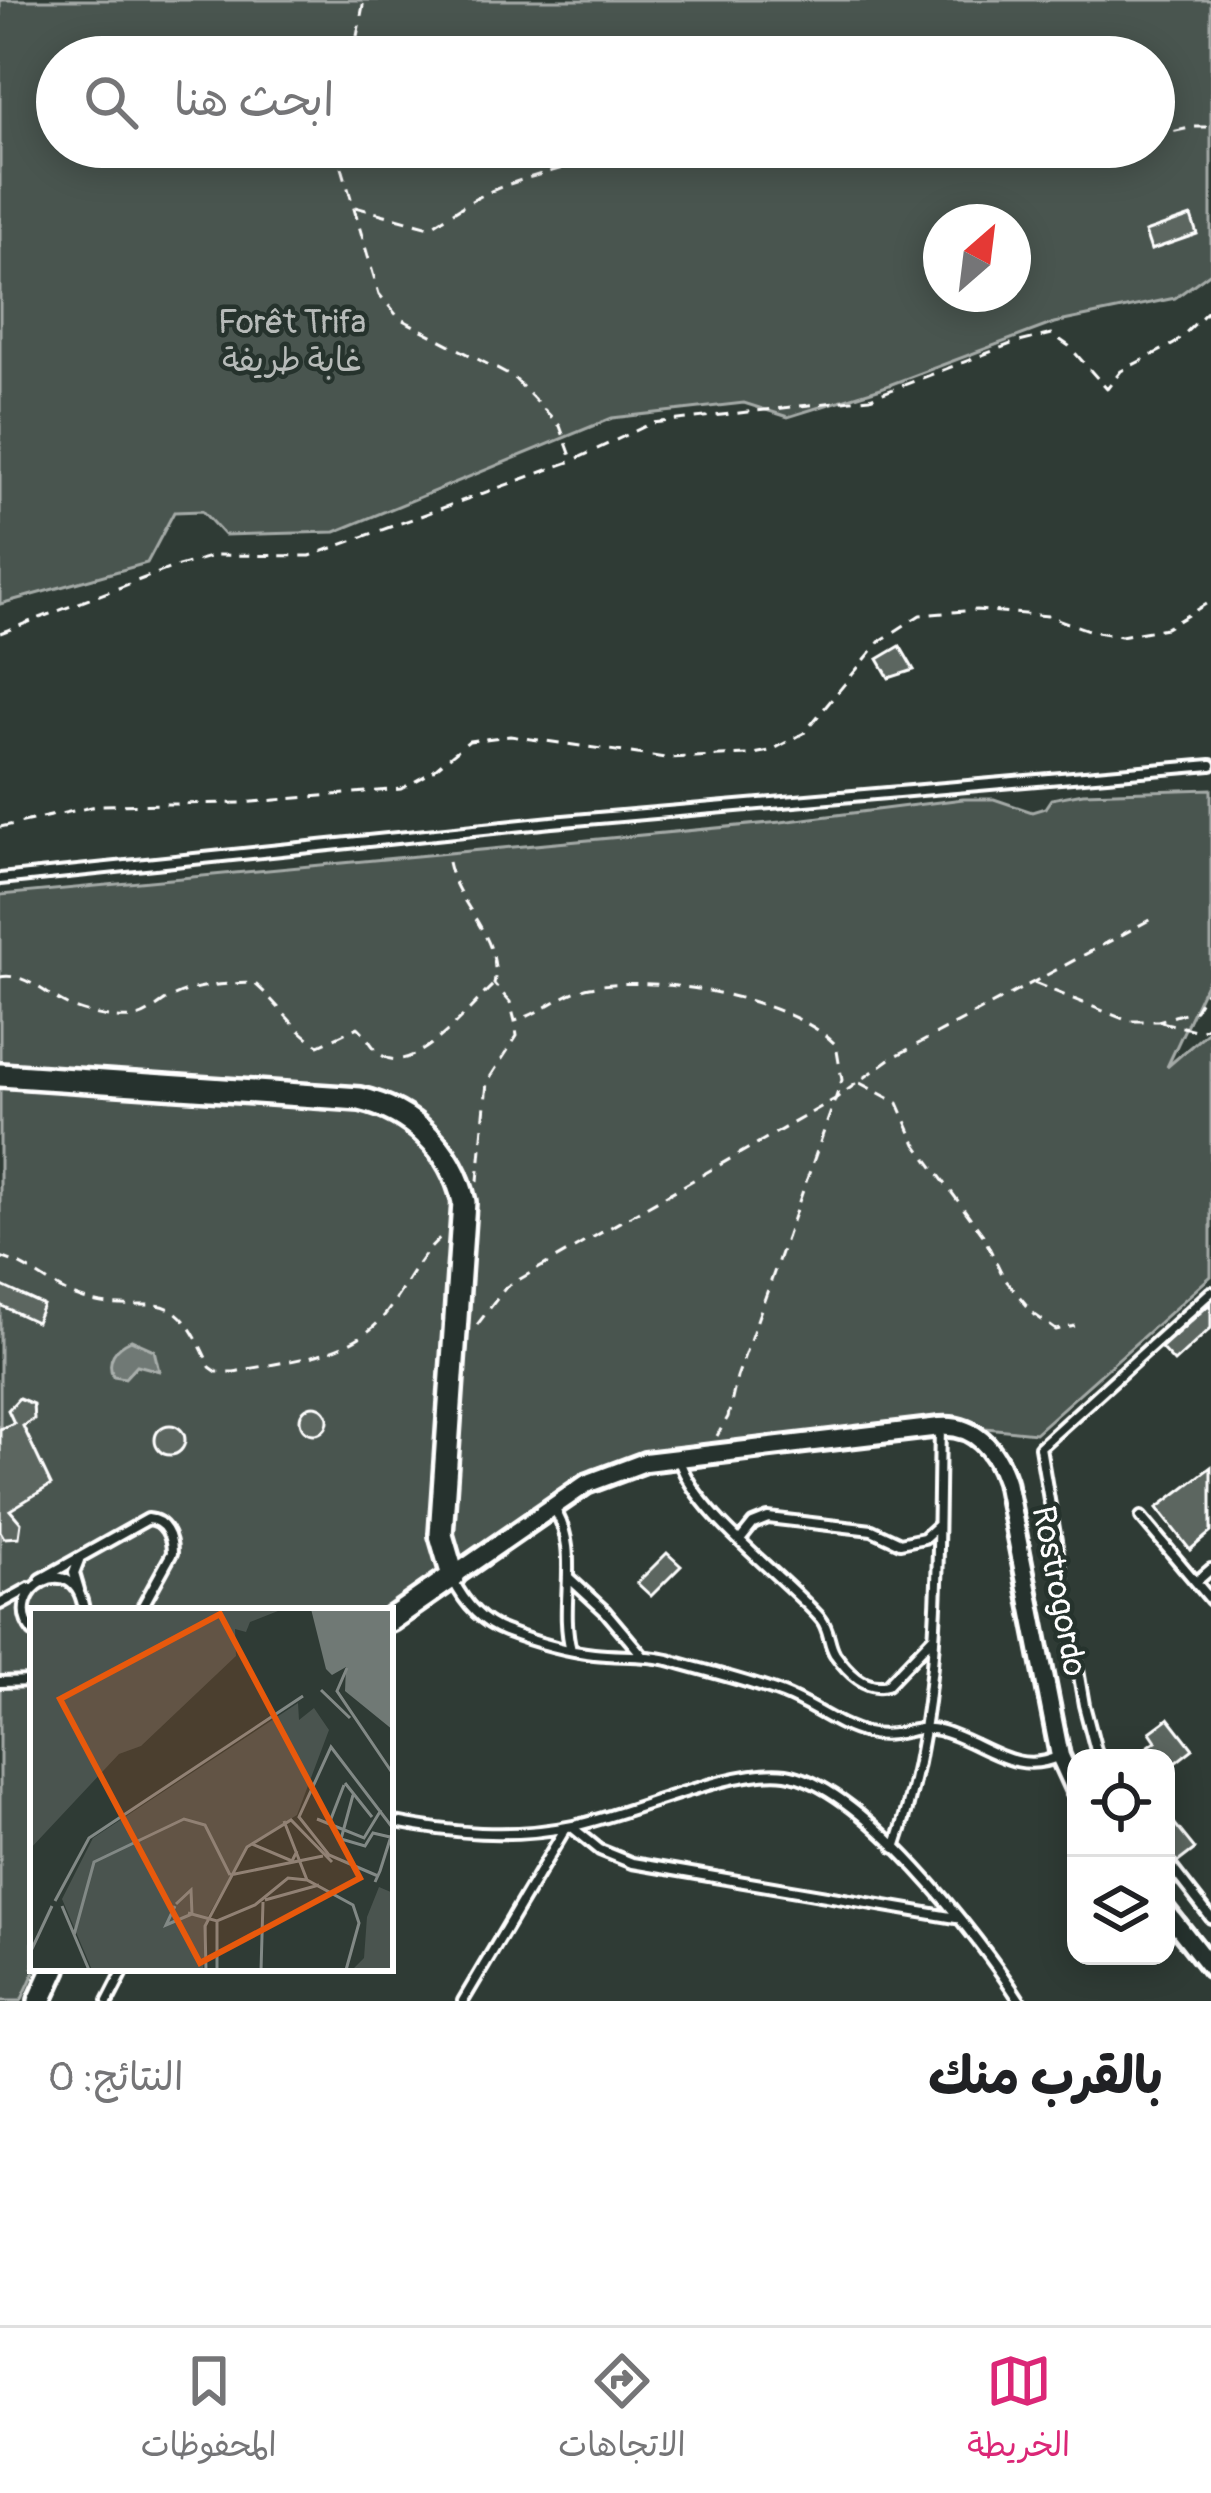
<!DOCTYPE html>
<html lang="ar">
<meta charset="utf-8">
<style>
:root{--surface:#fff;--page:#f6f6f6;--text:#202124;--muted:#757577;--line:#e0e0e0;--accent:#db2777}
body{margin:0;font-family:Pangolin,"Playpen Sans Arabic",sans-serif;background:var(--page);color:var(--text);direction:rtl}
.controls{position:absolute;right:36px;bottom:36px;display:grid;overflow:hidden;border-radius:24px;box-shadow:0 6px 30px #0003}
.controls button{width:108px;height:108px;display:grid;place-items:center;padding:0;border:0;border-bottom:3px solid var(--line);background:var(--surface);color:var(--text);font:60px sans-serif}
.compass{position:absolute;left:923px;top:204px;width:108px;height:108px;border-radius:50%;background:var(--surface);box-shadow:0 6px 30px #0003;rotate:28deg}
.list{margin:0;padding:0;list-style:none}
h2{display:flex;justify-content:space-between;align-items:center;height:156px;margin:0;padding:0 48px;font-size:51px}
h2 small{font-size:39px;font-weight:400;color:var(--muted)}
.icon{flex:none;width:66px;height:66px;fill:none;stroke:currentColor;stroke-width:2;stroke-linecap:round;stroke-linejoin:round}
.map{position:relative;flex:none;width:1211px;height:2001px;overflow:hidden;direction:ltr}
.search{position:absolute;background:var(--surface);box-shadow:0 6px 30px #0003;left:36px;right:36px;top:36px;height:132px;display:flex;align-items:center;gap:30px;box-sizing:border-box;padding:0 42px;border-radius:66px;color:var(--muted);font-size:45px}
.sheet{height:324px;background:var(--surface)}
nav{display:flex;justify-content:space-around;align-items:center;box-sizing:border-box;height:168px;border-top:3px solid var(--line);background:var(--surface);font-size:33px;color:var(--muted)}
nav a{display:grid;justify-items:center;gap:6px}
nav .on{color:var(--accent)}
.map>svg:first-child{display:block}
</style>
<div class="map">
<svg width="1211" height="2001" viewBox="0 0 1211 2001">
<rect width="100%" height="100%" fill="#2f3b35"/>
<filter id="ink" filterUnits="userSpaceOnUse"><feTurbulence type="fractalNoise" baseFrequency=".00833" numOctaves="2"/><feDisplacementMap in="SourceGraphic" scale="24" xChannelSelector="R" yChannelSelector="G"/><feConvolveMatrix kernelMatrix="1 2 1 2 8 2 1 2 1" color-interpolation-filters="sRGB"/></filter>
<g filter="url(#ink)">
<path fill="#4a544f" stroke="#a4aaa7" stroke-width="3" fill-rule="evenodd" d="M0 0H1211V272L1175 298 1054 323 881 388 788 417 744 403 612 418 335 532 224 535 202 511 174 512 147 563 0 604ZM57 57H1154V147H57ZM941 222H1013V294H941Z
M1211 789V973L1167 1067 1211 1029V1276L1035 1433 945 1424 644 1454 592 1469 390 1611H33V1968H36L21 2001H0V895L781 822 963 799H994L1032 812 1045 808 1051 799 1083 793Z"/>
<path fill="#707975" stroke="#a9afac" stroke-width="3" d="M131 1340 154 1350 159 1371 137 1365 125 1378 113 1376C106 1360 115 1347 131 1340Z"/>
<path fill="#5b6661" stroke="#fff" stroke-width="3" d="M1191 216 1197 234 1151 250 1145 232Z
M900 646 914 670 889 678 878 659Z
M0 1285 43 1305 36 1322 0 1305Z
M1211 1303V1328L1174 1362 1161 1348Z
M19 1398 33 1404 34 1419 23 1426 51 1485 10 1510 21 1523 19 1537 4 1538 0 1531V1429L14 1423 8 1410Z
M300 1420a14 14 0 1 1 28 0a14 14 0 1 1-28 0Z
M155 1440a15 15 0 1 1 30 0a15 15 0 1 1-30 0Z
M1211 1467V1532L1190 1550 1157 1508Z
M667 1553 681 1566 651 1596 637 1583Z
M1169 1718 1193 1749 1166 1770V1758H1132L1156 1741 1150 1732Z
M1166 1813 1195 1849 1178 1862 1166 1852Z"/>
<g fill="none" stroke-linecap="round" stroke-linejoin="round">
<defs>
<path id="service" d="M0 879 552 822 1211 765
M679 1460C697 1516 782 1574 821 1619 830 1630 828 1643 835 1654 847 1671 866 1691 887 1685L934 1636
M553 1507C582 1550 558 1603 571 1650
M1141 1517 1211 1600
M741 1539 753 1524 768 1518 872 1530 900 1543 924 1538 937 1526
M568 1577 605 1611 643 1656
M41 1579 148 1519C165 1520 172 1537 172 1553L140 1611
M453 1580C464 1602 481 1622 505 1631 532 1641 565 1651 594 1654 618 1657 644 1654 668 1660 706 1671 746 1680 783 1694 812 1705 836 1726 866 1733 896 1740 916 1724 938 1730 981 1740 1014 1778 1059 1756
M1196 1582 1211 1569
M79 1590 74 1573 79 1560
M0 1604 29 1588
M33 1632C0 1591 76 1545 84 1611
M0 1682 33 1681
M1098 1758 1084 1705 1040 1447 1211 1292
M390 1821C450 1833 511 1839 573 1826 628 1815 736 1766 786 1774 862 1786 979 1937 1020 2001
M573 1828 600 1850 632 1863 956 1918
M895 1848C942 1712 937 1571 940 1428
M1166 1860 1211 1918
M108 2001 125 1968
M463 2001 565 1829"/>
<path id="minor" d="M453 1576 586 1484 645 1462 940 1427C975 1424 996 1450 1006 1481L1060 1756 1076 1791
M1166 1911 1211 1968"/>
<path id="tertiary" d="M0 1075 360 1099C412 1111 452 1149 464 1202L441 1535 453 1576 390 1620
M40 2001 55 1968"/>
</defs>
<use href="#service" stroke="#fff" stroke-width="16"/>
<use href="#minor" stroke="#fff" stroke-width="26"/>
<use href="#tertiary" stroke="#fff" stroke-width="30"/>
<path stroke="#fff" stroke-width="3" stroke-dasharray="12 9" stroke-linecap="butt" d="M353 57 364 0
M1154 136 1194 127H1211
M336 147 379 294 399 318 514 378 560 426 572 459
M355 207 430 227C451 214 473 198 496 189 538 172 583 166 624 147
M0 633 171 568 217 555 310 556 572 461 652 423 870 398 1011 344 1052 334 1069 346 1107 389 1121 371 1174 344 1211 308
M0 827 101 805 241 803 401 789 430 773 469 741 510 736 666 758 748 755 770 751 804 733 880 641 920 615 976 610 1048 616 1091 631 1121 636 1166 628 1211 601
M448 862C457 906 503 938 494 984L510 1002 515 1021C542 1013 562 993 590 987 653 974 790 997 836 1045L842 1080 737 1377 728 1417 717 1436
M0 977C25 972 46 995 67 1005 85 1013 112 1020 131 1018 148 1017 158 1003 172 997 199 984 225 984 254 983 277 1002 293 1030 319 1045L358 1027C367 1035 372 1049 383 1056 415 1076 471 1006 493 985
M1034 983 1128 1021H1158L1195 1010 1211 983
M1161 1022 1200 1031 1211 1025
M860 1083 898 1103 916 1144 983 1235 1004 1278 1035 1315 1056 1330 1075 1326
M478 1181 487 1082 517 1036 515 1021
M0 1257C31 1265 54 1291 84 1299 158 1320 169 1273 210 1367L217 1372H234C285 1360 354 1358 387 1312 406 1286 418 1257 443 1236
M477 1325 506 1287 835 1099 890 1059 1155 917"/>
<use href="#service" stroke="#26332d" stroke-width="8"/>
<use href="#minor" stroke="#26332d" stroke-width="16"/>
<use href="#tertiary" stroke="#26332d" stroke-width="21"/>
</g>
</g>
<g text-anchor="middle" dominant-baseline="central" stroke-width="9" stroke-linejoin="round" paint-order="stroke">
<g font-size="33" fill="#b7bbb9" stroke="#26332d">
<text x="292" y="322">Forêt Trifa<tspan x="292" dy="38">غابة طريفة</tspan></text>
</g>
<g font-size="33" fill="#fff" stroke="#26332d">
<text transform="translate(1059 1591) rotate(79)">Rostrogordo</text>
</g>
</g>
<g transform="translate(30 1608)">
<rect width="363" height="363" fill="#2f3b35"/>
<path d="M0 1H253L220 14 216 24 205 21 206 48 111 138 89 146 0 241ZM268 95 269 112 284 100 299 122 267 207 217 238 178 308 173 362H62L32 291 63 230ZM349 279 363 285V362H322L334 350 337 309Z" fill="#4a544f"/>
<path d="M281 1H363V122L315 83 316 59 302 67 296 61Z" fill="#707975"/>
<path fill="none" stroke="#828986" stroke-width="3" d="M317 60 307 83 363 166M291 82 320 110M315 175 342 209M323 187 311 231 335 238 343 225 360 229M287 211 334 230 351 202M254 213 277 272M299 216 314 177M222 236 262 253 267 243M200 267 293 248M345 274 350 263 363 222 362 219 301 139 269 209 299 247 348 268M235 292 289 277M25 293 59 230 273 88M32 298 59 362M145 298 136 317 162 306 161 282 146 296M158 305 187 313 225 297 258 270 277 272 323 297 329 315 316 362M44 327 64 254 154 211 175 217 200 267M0 345 22 298M176 362 175 318 217 239 261 212 302 254M187 362V313M231 362 233 294"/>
<path fill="#e8590c" fill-opacity="0.15" stroke="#e8590c" stroke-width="6" d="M190 6 330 270 170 355 30 91Z"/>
<rect width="363" height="363" fill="none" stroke="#fff" stroke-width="6"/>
</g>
</svg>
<div class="controls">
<button><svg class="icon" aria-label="locate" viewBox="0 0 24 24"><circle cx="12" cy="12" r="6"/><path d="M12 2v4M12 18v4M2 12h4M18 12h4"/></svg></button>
<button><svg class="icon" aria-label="layers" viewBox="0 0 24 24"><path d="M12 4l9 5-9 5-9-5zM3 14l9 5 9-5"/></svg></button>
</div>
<svg class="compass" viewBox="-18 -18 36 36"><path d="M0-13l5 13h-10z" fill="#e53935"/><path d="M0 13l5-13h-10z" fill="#757577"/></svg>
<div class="search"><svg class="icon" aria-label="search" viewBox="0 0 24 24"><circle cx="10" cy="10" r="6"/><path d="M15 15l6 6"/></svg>ابحث هنا</div>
</div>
<section class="sheet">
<h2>بالقرب منك<small>النتائج: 0</small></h2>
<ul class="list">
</ul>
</section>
<nav>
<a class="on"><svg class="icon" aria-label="map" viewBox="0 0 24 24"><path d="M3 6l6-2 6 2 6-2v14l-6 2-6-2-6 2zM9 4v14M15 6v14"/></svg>الخريطة</a>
<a><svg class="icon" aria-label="directions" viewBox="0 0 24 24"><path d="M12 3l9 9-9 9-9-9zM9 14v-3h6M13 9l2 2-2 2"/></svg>الاتجاهات</a>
<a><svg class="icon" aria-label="saved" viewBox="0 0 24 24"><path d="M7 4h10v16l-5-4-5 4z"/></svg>المحفوظات</a>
</nav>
